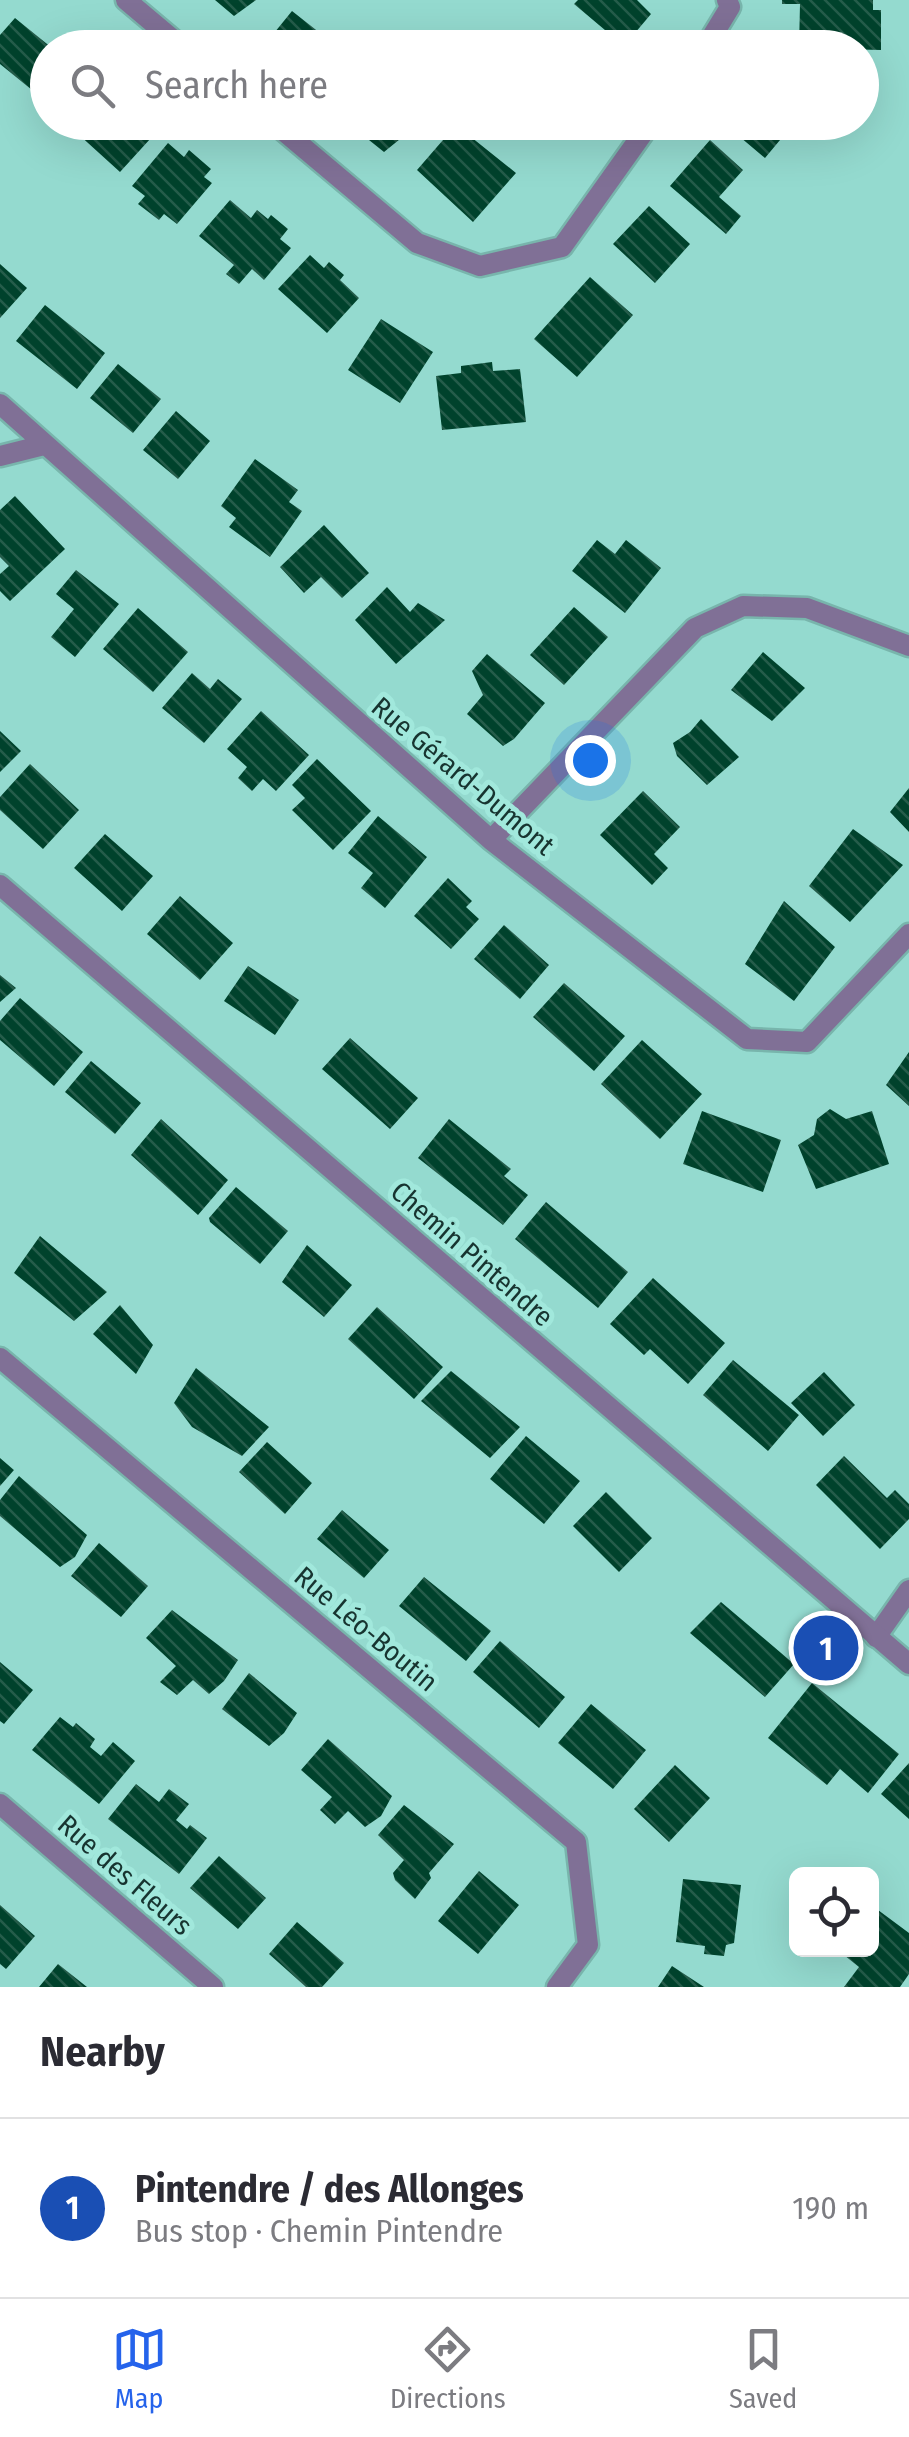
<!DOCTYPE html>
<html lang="en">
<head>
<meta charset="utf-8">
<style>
	body { margin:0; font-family:"Fira Sans Condensed",sans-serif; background:#f2f2f3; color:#2b2b33 }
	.controls { position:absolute; right:30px; bottom:30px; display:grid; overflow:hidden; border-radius:15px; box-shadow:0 10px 40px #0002 }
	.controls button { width:90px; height:90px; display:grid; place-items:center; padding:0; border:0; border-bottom:2px solid #e1e1e2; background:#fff; color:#2b2b33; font:50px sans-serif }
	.you { position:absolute; left:590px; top:760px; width:35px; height:35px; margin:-25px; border:8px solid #fff; border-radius:50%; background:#1a73e8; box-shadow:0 0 0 15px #1a73e833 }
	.badge { display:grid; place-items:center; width:65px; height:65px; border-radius:50%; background:#2563eb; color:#fff; font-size:32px; font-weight:700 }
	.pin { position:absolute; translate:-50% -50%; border:5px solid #fff; box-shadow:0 2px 10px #0006 }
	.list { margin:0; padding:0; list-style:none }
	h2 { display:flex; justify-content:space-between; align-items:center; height:130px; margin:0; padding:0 40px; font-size:42px }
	h2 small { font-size:32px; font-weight:400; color:#7c7c81 }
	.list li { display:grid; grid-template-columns:65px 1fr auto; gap:30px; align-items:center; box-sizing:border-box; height:180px; padding:0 40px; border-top:2px solid #e1e1e2 }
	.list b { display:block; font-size:38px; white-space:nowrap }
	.list p { margin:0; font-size:32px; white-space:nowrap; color:#7c7c81 }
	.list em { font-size:32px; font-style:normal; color:#7c7c81 }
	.icon { flex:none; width:55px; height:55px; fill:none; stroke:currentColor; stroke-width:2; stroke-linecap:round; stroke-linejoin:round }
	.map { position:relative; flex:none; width:909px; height:1987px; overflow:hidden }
	.search { position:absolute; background:#fff; box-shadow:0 10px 40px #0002; left:30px; right:30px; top:30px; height:110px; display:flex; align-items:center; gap:25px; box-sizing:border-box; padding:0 35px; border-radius:55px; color:#7c7c81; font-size:38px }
	.sheet { height:310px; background:#fff }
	nav { display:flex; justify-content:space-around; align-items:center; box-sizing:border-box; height:140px; border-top:2px solid #e1e1e2; background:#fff; font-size:28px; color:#7c7c81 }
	nav a { display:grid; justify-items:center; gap:5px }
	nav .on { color:#2563eb }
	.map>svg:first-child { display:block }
	.building { fill:url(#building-back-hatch) }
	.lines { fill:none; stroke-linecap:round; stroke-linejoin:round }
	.minor-casing { stroke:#78b5ac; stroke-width:25 }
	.tertiary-casing { stroke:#78b5ac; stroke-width:25 }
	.minor { stroke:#807096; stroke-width:20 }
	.tertiary { stroke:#807096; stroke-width:20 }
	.labels { text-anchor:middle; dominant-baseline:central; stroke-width:10; stroke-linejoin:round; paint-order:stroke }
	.street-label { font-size:28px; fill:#173430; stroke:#a1e8dc }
</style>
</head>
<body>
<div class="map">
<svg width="909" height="1987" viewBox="0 0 909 1987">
	<defs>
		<pattern id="building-back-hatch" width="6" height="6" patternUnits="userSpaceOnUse" patternTransform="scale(2.5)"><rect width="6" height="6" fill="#00422c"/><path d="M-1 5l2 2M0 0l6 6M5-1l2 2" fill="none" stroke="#255c4a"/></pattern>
	</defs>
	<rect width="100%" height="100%" fill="#94dacf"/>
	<path class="building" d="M 215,0 L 256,0 L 234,16 Z
		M 578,0 L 637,0 L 651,14 L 624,46 L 574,4 Z
		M 782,0 L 873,0 L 873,10 L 881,10 L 881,50 L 799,48 L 800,4 L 782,4 Z
		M 292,11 L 339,48 L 271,48 L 266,43 Z
		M 15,18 L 52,48 L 48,48 L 48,103 L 0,64 L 0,35 Z
		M 61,38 L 73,48 L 53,48 Z
		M 87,122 L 156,122 L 161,127 L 120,172 L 77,133 Z
		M 357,122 L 412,122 L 405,135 L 384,152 L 354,128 L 359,124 Z
		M 745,122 L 795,122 L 765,158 L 740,137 L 749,126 Z
		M 456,125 L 516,173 L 473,222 L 417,170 Z
		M 710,140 L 743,170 L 719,197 L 741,216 L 726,234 L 670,186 Z
		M 168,143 L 184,157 L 189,150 L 211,169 L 204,177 L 212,183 L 177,224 L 164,214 L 159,220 L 138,204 L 145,196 L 132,186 Z
		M 230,200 L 251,218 L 257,210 L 268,219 L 271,215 L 288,229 L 280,239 L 291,248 L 264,280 L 252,269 L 239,284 L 226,274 L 234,265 L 199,236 Z
		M 649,206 L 690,244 L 655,283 L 613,244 Z
		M 310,255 L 324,268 L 329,262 L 344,275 L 340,280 L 359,298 L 327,333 L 278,289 Z
		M 0,264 L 27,288 L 0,318 Z
		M 590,277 L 633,315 L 577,377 L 534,339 Z
		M 45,305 L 105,353 L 77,389 L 16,341 Z
		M 381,319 L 433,352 L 400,403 L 348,370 Z
		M 492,362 L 493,371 L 520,369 L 526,422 L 442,430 L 436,376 L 461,373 L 461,366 Z
		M 118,364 L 161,399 L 133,433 L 90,398 Z
		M 176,411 L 210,441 L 178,479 L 143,450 Z
		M 255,459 L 298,490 L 289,502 L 302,511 L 270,557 L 229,527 L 236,518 L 221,506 Z
		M 15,496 L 65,549 L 10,601 L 0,591 L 0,574 L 9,566 L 0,557 L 0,510 Z
		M 324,525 L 369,573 L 342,598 L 321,577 L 304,593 L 280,567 Z
		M 597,540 L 615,554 L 626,540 L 661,568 L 625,613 L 572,571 Z
		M 76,570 L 119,604 L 75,657 L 51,637 L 74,609 L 56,594 Z
		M 387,587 L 410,612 L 418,603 L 445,620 L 396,664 L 355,620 Z
		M 574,607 L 608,637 L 564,685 L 530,655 Z
		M 138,608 L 188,652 L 153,692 L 103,649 Z
		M 763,652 L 805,688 L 772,721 L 731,690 Z
		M 487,654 L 545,703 L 514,739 L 503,746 L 467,714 L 483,695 L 472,671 Z
		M 192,673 L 210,689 L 218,679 L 242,699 L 204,743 L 162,708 Z
		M 261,711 L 309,755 L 276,791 L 263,779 L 252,791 L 238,778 L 247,767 L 227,749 Z
		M 701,719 L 739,757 L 707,785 L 677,756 L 673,743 L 690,732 Z
		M 0,731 L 21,751 L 0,772 Z
		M 317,759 L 371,811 L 333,850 L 292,810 L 305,798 L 292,785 Z
		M 30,764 L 79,810 L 43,849 L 0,810 L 0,797 Z
		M 909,788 L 909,832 L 890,812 Z
		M 643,791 L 680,827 L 654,854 L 668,868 L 652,885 L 600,835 Z
		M 378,816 L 427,857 L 385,908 L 361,888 L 373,873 L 348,853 Z
		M 853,829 L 903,865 L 850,922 L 809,886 Z
		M 105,834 L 153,876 L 122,911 L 74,868 Z
		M 448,878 L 472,901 L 466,907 L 479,919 L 451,949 L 414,916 Z
		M 180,896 L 233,943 L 200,980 L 147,934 Z
		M 784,901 L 835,947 L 794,1001 L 745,964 Z
		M 504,925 L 549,965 L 520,999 L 474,959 Z
		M 248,966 L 299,1000 L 275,1035 L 224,1001 Z
		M 0,975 L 16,988 L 0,1002 Z
		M 564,983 L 625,1036 L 594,1071 L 533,1017 Z
		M 20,998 L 83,1052 L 54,1086 L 0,1040 L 0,1021 Z
		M 350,1038 L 418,1098 L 390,1129 L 322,1069 Z
		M 642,1040 L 702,1094 L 660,1139 L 601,1084 Z
		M 909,1052 L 909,1106 L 886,1085 Z
		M 91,1061 L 141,1103 L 115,1134 L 65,1092 Z
		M 830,1109 L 846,1119 L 872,1111 L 889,1164 L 816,1189 L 798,1145 L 814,1135 L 817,1119 Z
		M 702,1111 L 781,1140 L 763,1192 L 683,1164 Z
		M 161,1119 L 228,1180 L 198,1215 L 131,1155 Z
		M 449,1119 L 511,1169 L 504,1176 L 528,1195 L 503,1225 L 418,1158 Z
		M 236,1187 L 288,1231 L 260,1264 L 210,1222 L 209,1218 Z
		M 546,1202 L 628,1272 L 598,1308 L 515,1239 Z
		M 40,1236 L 107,1292 L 74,1321 L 14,1273 Z
		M 307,1245 L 352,1285 L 324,1317 L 282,1282 Z
		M 653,1278 L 725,1343 L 688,1384 L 650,1349 L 644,1355 L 610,1324 Z
		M 120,1305 L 153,1345 L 136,1374 L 93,1334 Z
		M 377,1307 L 443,1367 L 414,1399 L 348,1339 Z
		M 733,1360 L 799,1415 L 768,1451 L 703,1395 Z
		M 196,1368 L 269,1427 L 242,1456 L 192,1427 L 174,1403 Z
		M 451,1371 L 520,1427 L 490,1458 L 421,1401 Z
		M 824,1372 L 855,1405 L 823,1436 L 791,1403 Z
		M 526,1436 L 580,1481 L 544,1524 L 490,1479 Z
		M 267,1442 L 312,1483 L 285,1514 L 239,1472 Z
		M 844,1456 L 887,1498 L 895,1490 L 909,1504 L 909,1519 L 880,1549 L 816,1485 Z
		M 0,1458 L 14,1470 L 0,1486 Z
		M 19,1476 L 87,1535 L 75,1557 L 60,1567 L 0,1516 L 0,1500 Z
		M 606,1492 L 652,1538 L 619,1572 L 573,1526 Z
		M 342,1510 L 389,1550 L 364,1578 L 317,1539 Z
		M 99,1543 L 148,1586 L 121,1617 L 71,1576 Z
		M 424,1577 L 491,1631 L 466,1661 L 399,1606 Z
		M 721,1602 L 794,1664 L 765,1697 L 690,1633 Z
		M 172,1610 L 238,1660 L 224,1681 L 209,1694 L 193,1680 L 177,1695 L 160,1682 L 176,1666 L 146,1638 Z
		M 500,1641 L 565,1697 L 539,1728 L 473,1672 Z
		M 0,1662 L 33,1690 L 4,1724 L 0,1721 Z
		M 249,1673 L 297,1713 L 284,1733 L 269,1746 L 222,1709 Z
		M 812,1683 L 899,1754 L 868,1793 L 840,1769 L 827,1785 L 768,1738 Z
		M 591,1704 L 646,1750 L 613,1789 L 558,1743 Z
		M 60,1717 L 73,1727 L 76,1723 L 95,1739 L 90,1747 L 101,1756 L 113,1742 L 135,1761 L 99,1804 L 32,1750 Z
		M 328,1739 L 392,1796 L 381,1816 L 365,1827 L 348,1811 L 335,1824 L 320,1810 L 332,1797 L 301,1770 Z
		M 909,1763 L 909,1819 L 881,1794 Z
		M 675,1765 L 710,1798 L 669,1842 L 634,1809 Z
		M 136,1784 L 159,1802 L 169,1789 L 189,1804 L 176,1820 L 187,1829 L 190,1825 L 207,1838 L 179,1874 L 108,1819 Z
		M 404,1805 L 454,1844 L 429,1873 L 431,1878 L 415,1899 L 395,1880 L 393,1873 L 404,1860 L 378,1835 Z
		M 219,1856 L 266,1898 L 238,1929 L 190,1888 Z
		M 479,1871 L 519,1905 L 478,1954 L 438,1921 Z
		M 683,1879 L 741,1885 L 734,1943 L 726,1945 L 724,1956 L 704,1954 L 705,1946 L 676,1942 Z
		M 0,1905 L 35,1936 L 6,1969 L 0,1964 Z
		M 878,1910 L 909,1933 L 909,1974 L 900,1987 L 844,1987 L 859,1967 L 844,1955 L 848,1950 L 872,1950 L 872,1918 Z
		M 297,1922 L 344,1963 L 322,1987 L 306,1987 L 269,1954 Z
		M 58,1964 L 87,1987 L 39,1987 Z
		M 672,1966 L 704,1987 L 658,1987 Z"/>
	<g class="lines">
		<defs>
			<path id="minor" d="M 126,0 L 183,48
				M 705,48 L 730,7 L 727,0
				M 273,122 L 417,243 L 480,266 L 562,247 L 651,122
				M 0,404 L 491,840 L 747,1039 L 807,1042 L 909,934
				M 0,456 L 44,445
				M 491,840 L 695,628 L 743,606 L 807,608 L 909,646
				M 0,1358 L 576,1842 L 588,1945 L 557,1987
				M 876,1637 L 909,1590
				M 0,1804 L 213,1987"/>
			<path id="tertiary" d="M 0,885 L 909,1664"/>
		</defs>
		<use href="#minor" class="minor-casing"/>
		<use href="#tertiary" class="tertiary-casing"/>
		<use href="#minor" class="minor"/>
		<use href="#tertiary" class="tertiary"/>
	</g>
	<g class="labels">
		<g class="street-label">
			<text transform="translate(463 776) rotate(40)">Rue Gérard-Dumont</text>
			<text transform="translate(472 1254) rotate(41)">Chemin Pintendre</text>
			<text transform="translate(366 1629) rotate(40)">Rue Léo-Boutin</text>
			<text transform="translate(125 1875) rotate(41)">Rue des Fleurs</text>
		</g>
	</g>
</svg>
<div class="controls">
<button><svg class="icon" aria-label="locate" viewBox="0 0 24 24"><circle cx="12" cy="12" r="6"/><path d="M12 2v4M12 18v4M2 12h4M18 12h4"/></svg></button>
</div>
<div class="you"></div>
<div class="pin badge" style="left:826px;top:1648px;background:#1a4fb4">1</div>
<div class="search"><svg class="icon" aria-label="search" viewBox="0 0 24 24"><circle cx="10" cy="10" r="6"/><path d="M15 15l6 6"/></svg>Search here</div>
</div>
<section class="sheet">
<h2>Nearby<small></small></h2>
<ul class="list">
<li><span class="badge" style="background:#1a4fb4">1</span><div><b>Pintendre / des Allonges</b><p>Bus stop · Chemin Pintendre</p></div><em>190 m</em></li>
</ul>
</section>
<nav>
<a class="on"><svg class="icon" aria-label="map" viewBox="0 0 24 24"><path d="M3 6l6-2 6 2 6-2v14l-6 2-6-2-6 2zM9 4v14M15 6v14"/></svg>Map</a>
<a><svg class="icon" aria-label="directions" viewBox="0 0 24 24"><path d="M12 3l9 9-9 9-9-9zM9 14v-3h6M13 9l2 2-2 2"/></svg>Directions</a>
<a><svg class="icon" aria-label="saved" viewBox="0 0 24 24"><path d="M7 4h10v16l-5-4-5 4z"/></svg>Saved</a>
</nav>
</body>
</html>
